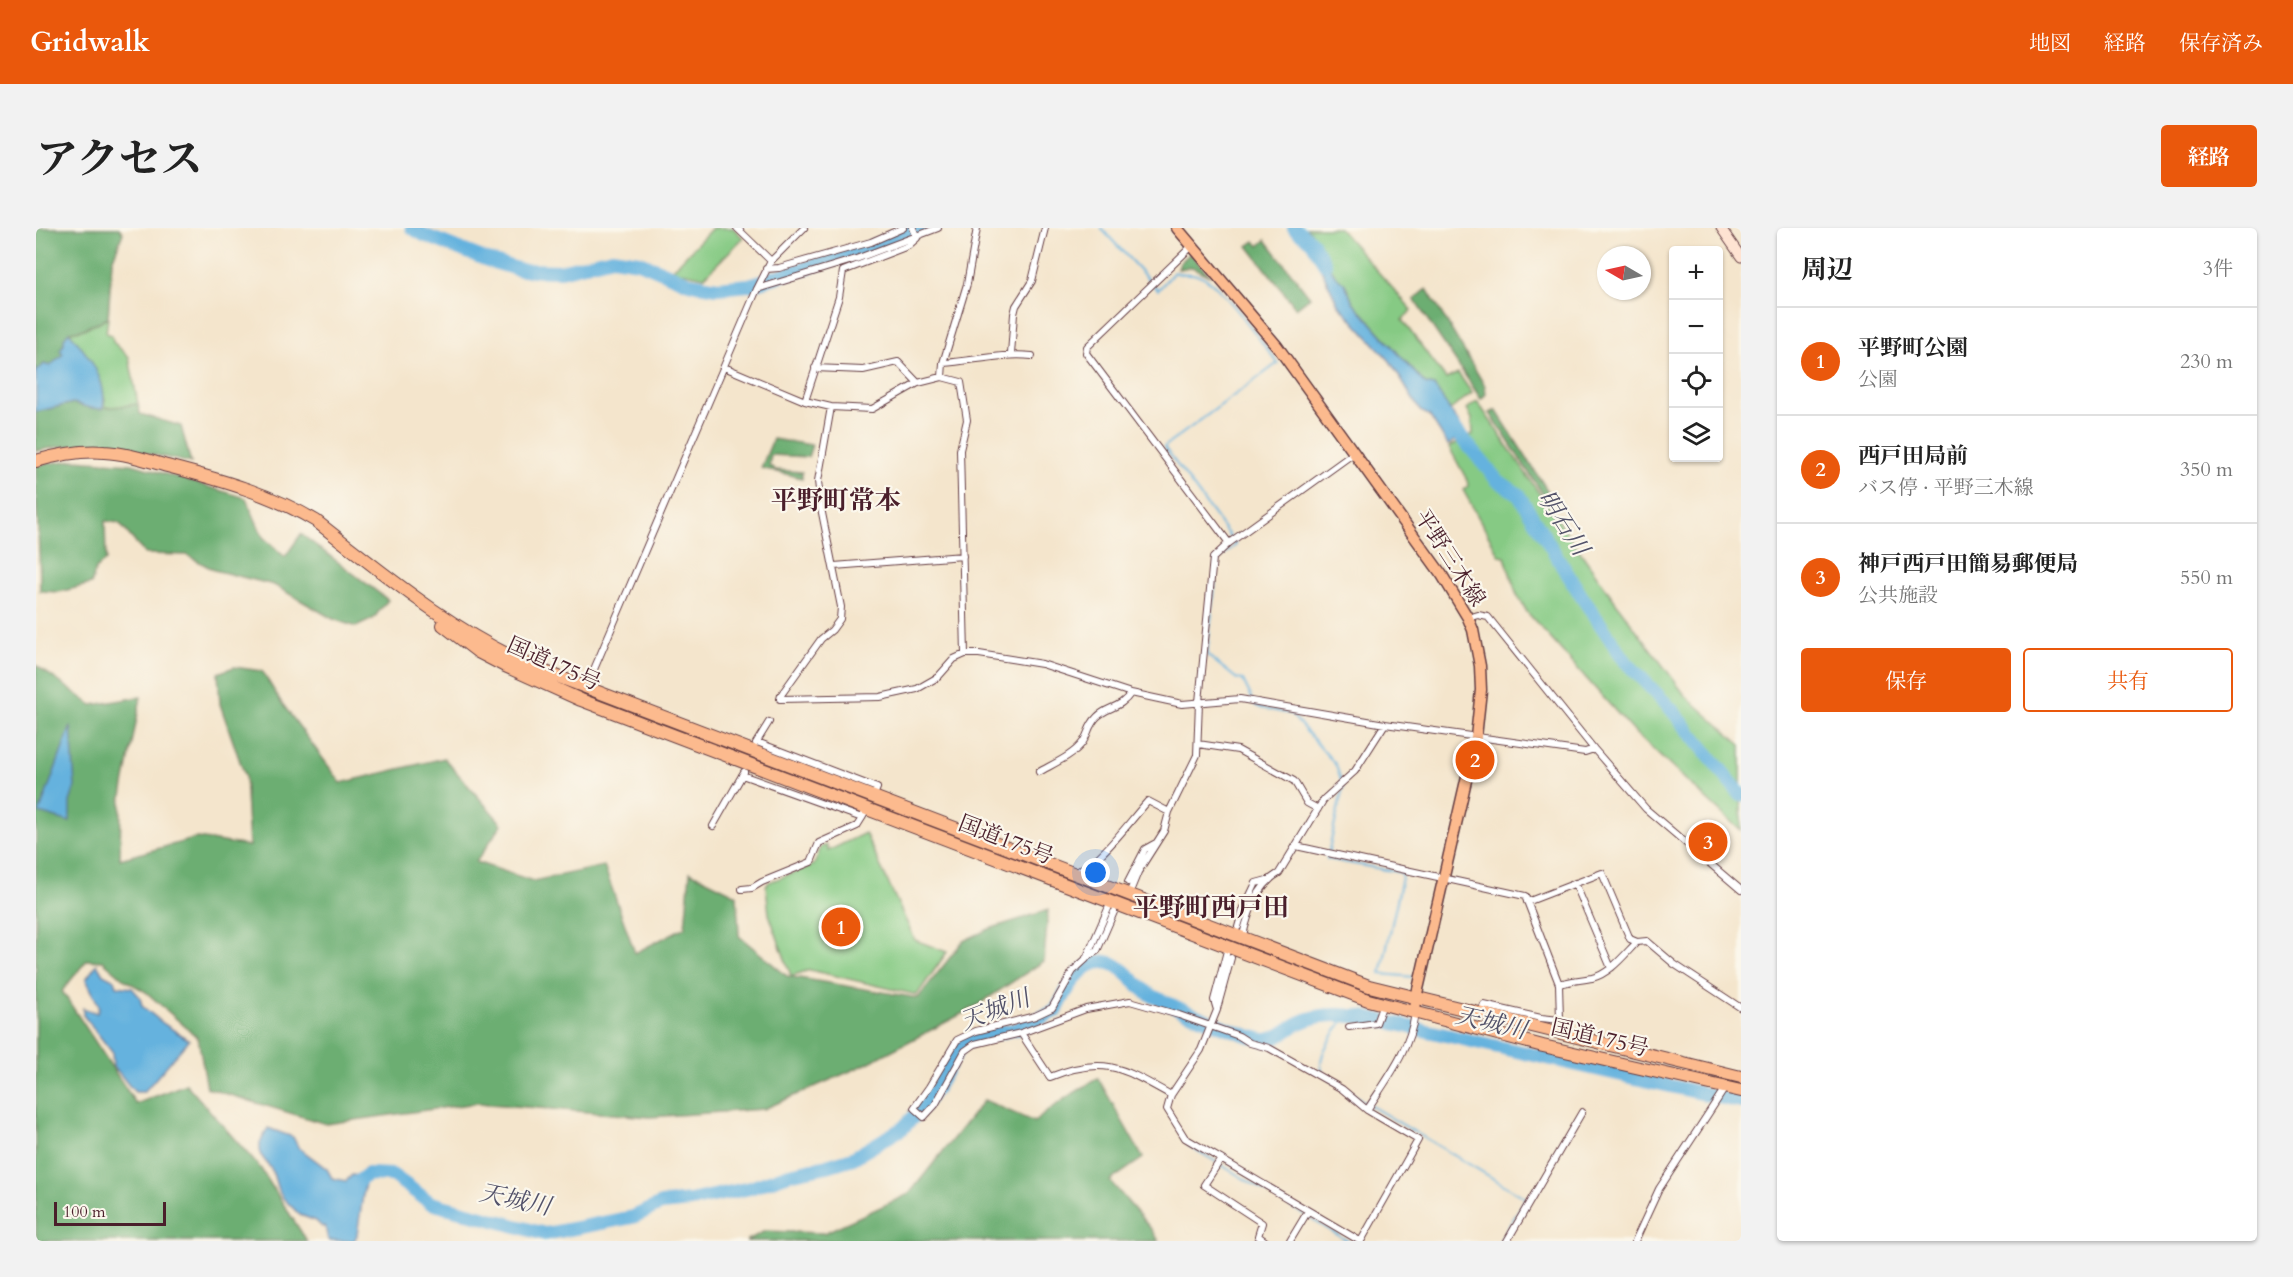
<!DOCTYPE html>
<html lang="ja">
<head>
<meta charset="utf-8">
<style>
	body { margin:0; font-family:Cardo,"Noto Serif JP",serif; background:#f2f2f2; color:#222 }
	.controls { position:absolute; right:18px; top:18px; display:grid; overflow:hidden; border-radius:6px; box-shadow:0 2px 4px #0004 }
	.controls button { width:54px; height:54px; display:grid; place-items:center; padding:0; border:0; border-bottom:2px solid #e0e0e0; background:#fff; color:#222; font:30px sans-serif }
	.compass { position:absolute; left:1561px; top:18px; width:54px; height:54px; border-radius:50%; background:#fff; box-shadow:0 2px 4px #0004; rotate:279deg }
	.scale { position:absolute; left:18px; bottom:15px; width:112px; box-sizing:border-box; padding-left:6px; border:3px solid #4a1f2b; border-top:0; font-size:16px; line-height:21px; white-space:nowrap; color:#4a1f2b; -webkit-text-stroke:4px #fbf7ec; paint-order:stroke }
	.you { position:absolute; left:1060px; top:645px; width:21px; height:21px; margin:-15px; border:4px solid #fff; border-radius:50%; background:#1a73e8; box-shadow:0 0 0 9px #1a73e833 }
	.badge { display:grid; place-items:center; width:39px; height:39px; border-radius:50%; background:#ea580c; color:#fff; font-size:20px; font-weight:700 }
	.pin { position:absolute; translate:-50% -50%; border:3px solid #fff; box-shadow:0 2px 6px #0006 }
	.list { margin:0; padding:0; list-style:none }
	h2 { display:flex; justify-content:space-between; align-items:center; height:78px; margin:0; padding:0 24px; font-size:26px }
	h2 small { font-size:20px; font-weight:400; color:#767676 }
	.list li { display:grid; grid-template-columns:39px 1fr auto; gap:18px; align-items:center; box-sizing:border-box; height:108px; padding:0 24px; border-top:2px solid #e0e0e0 }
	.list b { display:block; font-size:22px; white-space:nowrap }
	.list p { margin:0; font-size:20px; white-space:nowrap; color:#767676 }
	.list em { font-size:20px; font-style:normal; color:#767676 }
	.actions { display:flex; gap:12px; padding:18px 24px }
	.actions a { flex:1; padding:14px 0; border:2px solid #ea580c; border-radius:6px; text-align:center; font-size:21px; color:#ea580c }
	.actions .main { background:#ea580c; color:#fff }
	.icon { flex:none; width:33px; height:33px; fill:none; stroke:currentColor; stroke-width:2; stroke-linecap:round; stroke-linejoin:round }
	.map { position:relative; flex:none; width:1705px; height:1013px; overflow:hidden; border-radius:6px }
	header { display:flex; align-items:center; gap:36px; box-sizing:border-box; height:84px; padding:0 30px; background:#ea580c; color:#fff }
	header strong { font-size:28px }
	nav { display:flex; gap:33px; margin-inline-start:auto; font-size:21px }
	.intro { display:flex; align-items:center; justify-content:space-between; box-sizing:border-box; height:144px; padding:0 36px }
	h1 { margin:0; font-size:42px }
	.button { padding:15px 27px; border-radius:6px; background:#ea580c; color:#fff; font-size:21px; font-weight:700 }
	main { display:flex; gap:36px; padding:0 36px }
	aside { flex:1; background:#fff; border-radius:6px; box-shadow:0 2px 4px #0004 }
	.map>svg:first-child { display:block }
	.green { fill:#86ca84; stroke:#687458; stroke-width:1.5 }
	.forest { fill:#6cae72; stroke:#5b664e; stroke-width:1.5 }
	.water { fill:#65b2de; stroke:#586884; stroke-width:1.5 }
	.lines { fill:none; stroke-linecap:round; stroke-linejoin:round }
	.stream { stroke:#65b2de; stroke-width:2 }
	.river { stroke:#65b2de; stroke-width:14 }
	.street-casing { stroke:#643d43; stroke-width:8 }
	.secondary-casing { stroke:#643d43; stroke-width:11 }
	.primary-casing { stroke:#643d43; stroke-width:13 }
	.highway-casing { stroke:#643d43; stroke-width:14 }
	.street { stroke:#fff; stroke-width:6 }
	.secondary { stroke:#fee3d2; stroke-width:9 }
	.primary { stroke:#fcba8e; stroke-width:10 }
	.highway { stroke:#fcba8e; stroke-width:12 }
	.labels { text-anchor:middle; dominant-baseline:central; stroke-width:4.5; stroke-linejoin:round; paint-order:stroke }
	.street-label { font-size:22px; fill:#4a1f2b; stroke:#fbf7ec }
	.water-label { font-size:24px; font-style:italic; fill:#53526a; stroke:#fbf7ec }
	.quarter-label { font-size:26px; font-weight:bold; fill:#4a1f2b; stroke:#fbf7ec }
</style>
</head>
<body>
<header>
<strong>Gridwalk</strong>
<nav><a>地図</a><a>経路</a><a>保存済み</a></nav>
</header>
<div class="intro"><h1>アクセス</h1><a class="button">経路</a></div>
<main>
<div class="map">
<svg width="1705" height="1013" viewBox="0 0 1705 1013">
	<rect width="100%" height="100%" fill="#fbf7ec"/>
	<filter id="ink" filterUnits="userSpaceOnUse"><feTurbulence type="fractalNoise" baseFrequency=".0167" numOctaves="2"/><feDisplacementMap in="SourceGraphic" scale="12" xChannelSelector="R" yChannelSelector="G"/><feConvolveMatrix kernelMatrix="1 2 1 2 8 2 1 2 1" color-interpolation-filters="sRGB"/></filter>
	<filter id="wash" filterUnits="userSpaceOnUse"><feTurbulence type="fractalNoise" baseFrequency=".008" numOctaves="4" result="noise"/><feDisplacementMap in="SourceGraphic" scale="24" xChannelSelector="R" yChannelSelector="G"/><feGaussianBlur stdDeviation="1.35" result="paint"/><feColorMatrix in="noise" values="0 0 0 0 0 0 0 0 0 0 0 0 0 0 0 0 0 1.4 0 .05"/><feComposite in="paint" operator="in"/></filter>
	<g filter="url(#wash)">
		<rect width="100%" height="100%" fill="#f4e5cc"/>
		<path class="green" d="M 676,0 L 697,0 L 707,10 L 668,49 L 636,42 Z
			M 1269,0 L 1303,0 L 1376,82 L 1366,92 L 1410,151 L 1422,145 L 1436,165 L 1414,182 L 1398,158 L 1389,156 L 1317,74 L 1309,56 L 1299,47 L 1282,20 L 1275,4 Z
			M 72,90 L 70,105 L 76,107 L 77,114 L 93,129 L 102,176 L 67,181 L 69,171 L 33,104 L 45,102 Z
			M 1441,173 L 1505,268 L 1581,376 L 1649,467 L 1705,517 L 1705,603 L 1600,506 L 1491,384 L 1480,365 L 1469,329 L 1464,328 L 1427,262 L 1432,258 L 1431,252 L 1413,219 L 1437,206 L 1436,191 L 1431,181 Z
			M 829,605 L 879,712 L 911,724 L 881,767 L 774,742 L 755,748 L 733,686 L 730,658 L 733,654 L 778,637 L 785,619 L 791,617 L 792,623 Z"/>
		<path class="forest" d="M 0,0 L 83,0 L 87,5 L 76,33 L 72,90 L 45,102 L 33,104 L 25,122 L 28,126 L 14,138 L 8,136 L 0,144 Z
			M 1230,12 L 1274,69 L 1260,80 L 1212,18 L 1219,13 L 1223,18 Z
			M 1154,25 L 1174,48 L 1156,39 L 1142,41 L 1144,35 Z
			M 1391,61 L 1449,158 L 1450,166 L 1445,171 L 1379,73 L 1379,71 Z
			M 37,175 C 60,182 79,179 102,176 L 104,186 L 145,198 L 155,235 C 103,223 53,210 0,223 L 0,184 Z
			M 1460,182 L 1513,265 L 1508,268 L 1454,185 Z
			M 737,211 L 776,217 L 772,229 L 735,227 L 733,238 L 738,240 L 739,242 L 766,244 L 766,250 L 725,240 Z
			M 39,232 L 96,236 L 210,270 L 227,309 L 249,329 L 265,306 L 352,372 L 337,391 L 320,399 L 297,391 L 238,357 L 178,342 L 151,327 L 109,326 L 83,295 L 69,293 L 70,332 L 60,341 L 55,356 L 23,364 L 4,363 C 4,321 0,280 0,237 Z
			M 0,437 L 56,477 L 105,469 L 85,573 L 84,631 L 161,610 L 213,618 L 209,548 L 184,476 L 182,445 L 198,439 L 226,443 L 245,474 L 305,555 L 408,530 L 466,596 L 440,634 L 497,653 L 568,638 L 599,725 L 649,699 L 654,644 L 701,667 L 703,708 L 751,748 L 882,770 L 927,713 L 953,701 L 1012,682 L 1008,733 L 937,780 L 826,838 L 728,881 L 614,889 L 441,875 L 290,896 L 171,860 L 162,810 L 110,764 L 89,752 L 67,733 L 51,732 L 26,763 L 100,876 L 150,856 L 225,941 L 271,1013 L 0,1013 Z
			M 1062,850 L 1107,930 L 1074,953 L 1116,1002 L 1123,1013 L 710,1013 L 729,1003 L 788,1005 L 873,966 L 948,872 L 998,894 L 1028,871 Z"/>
		<path class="water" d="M 1282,20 L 1299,47 L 1309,56 L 1317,74 L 1389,156 L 1398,158 L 1430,206 L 1412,217 L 1393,187 L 1384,183 L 1354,133 L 1302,76 L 1277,24 Z
			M 33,104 C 50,124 73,152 67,181 L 54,180 L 37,175 L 0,184 L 0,144 L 8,136 L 14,138 L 27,126 L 24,122 L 28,116 L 28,110 Z
			M 35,498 L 39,559 L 34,574 L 34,594 L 3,585 Z
			M 61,736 L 67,746 L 79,752 L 81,758 L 96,760 L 104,769 L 106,778 L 128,796 L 153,812 L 108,864 L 99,864 C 90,855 85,846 77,838 L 76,824 L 47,787 L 47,780 L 61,785 L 63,778 L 50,751 Z
			M 232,900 L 257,909 L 262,919 L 291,941 L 296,950 L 310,953 L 316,947 L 324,948 L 329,940 L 331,941 L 321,1007 L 318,1013 L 292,1012 L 289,998 L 286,999 L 280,993 L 264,987 L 247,970 L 242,962 L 236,942 L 224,926 L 224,915 Z"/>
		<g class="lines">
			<path class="stream" d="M 1065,0 L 1122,62 L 1138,44 C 1147,48 1158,43 1169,50 C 1192,65 1224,113 1242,135 L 1128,219 L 1200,317 L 1182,331 L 1171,427 L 1201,451 L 1207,452 L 1219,477 L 1225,480 L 1255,486 L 1300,537 L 1307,559 L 1291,631 L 1367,645 L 1345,746 L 1378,749
				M 1311,787 C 1302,802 1278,827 1287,845 L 1330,875 L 1490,970 L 1464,1013
				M 1152,917 L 1312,1013"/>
			<path class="river" d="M 376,0 L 388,7 L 454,33 L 485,42 L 525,43 L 576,30 L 603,34 L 653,55 L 681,60 L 713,57 L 819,25 L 884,0
				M 1258,0 L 1276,14 L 1289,36
				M 1414,195 L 1461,252 L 1482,266 L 1546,369 L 1590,434 L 1636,482 L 1705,567
				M 316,958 L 332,946 L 356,947 L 395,975 L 509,1006 L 597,989 L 625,976 L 654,973 L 714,960 L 753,946 L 791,938 L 817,930 L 867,900 L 885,881 L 901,859 L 925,817 L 936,811 L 980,801 L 1020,783 C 1031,761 1050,721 1081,738 C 1093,745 1101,758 1112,765 C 1125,774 1218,813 1231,812 C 1242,811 1253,800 1263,795 C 1287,783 1313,787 1339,791 L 1705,874"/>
		</g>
	</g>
	<g filter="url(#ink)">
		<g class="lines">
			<defs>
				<path id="street" d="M 701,0 L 735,33
					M 1157,17 L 1051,119 L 1050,125 L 1193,315
					M 730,41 L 743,40 L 835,14 L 867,0
					M 721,61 L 820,31 L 902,0
					M 975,126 L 978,86 L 980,78 L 996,53 L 1009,0
					M 907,135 C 937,133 966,125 996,128
					M 688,139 L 769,173 L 795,179 L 836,181 L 882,155 L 906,149 L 925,154 L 931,192 L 924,222 L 929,426
					M 779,140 L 827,142 L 862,134 L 882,155
					M 906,149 L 907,135 L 931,56 L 941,0
					M 769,173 L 803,69 L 807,43 L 872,18 L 881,10 L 877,0
					M 795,179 L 782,253 L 785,280 L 805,379 L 804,391 L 796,402 L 785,411 L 745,467 L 744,471 L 844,469 L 881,461 L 902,449 L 918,431 L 929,426 L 943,426 L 1006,436 L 1095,465 L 1146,476 L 1204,471 L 1349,496 L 1549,524 L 1558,521
					M 798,338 L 927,328
					M 1432,390 L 1442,387 L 1452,389 L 1558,521 L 1610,581 L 1705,662
					M 550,460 L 721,61 L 735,33 L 768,0
					M 721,514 L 841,560 L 837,570
					M 720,515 L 733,494
					M 1162,516 L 1202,522 L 1258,553 L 1271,575 L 1282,581
					M 1003,544 C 1017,536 1038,527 1047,514 C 1053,505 1052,498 1061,489 C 1072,478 1084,481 1095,465
					M 706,547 L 826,590 L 831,581
					M 677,598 L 708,544
					M 1260,618 L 1489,668 L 1523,756 L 1524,792 L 1505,790 L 1448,777 L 1445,784
					M 1040,647 C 1045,638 1051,639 1058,633 C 1079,615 1094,593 1112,573 L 1133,584
					M 1092,654 L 1109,621 L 1118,616
					M 1539,655 L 1575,740
					M 706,661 L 716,660 L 726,654 L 775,634 L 783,615 L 821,598 L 826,590
					M 1093,666 L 1102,644 L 1128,603 L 1133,584 L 1161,527 L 1163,474 L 1177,330 L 1193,315 L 1318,225
					M 1075,674 L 1050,731 L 1037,743 L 1016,780 L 999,788 L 940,803 L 921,812 L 893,859 L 878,880 L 888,889 L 899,877 L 929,823 L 939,816 L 985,805 L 1050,781 L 1094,773 L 1143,787 L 1203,808 L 1214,815 L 1233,820 L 1306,861 L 1331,882
					M 1491,674 L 1566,645 L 1594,711 L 1601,714 L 1611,713 L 1638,736 L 1705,780
					M 1202,699 L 1207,682 L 1220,655 L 1231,652
					M 1206,711 C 1212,686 1220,658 1243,645 L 1288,571 L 1319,543 L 1349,496
					M 1192,719 L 1178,772 L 1181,782 L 1165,822 L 1135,867 L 1131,881 L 1149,910 L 1324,1013
					M 1050,730 L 1061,723 L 1078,684
					M 1523,756 C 1534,753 1545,752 1556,750 C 1574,746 1589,726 1601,714
					M 1181,781 L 1195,730
					M 1313,799 L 1340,795 L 1347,776
					M 985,805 L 1014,849 C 1068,827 1087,840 1135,867
					M 1185,931 L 1168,957 L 1226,995 L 1222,1008 L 1229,1013
					M 1254,1013 L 1272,983
					M 1325,1013 L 1382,912 L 1331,882 C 1351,851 1374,822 1379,785
					M 1471,1013 L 1546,884
					M 1599,1013 L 1623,961 L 1689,860"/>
				<path id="secondary" d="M 1685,0 L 1705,29"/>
				<path id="primary" d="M 1141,0 L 1241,118 L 1406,347 L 1432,390 L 1437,402 L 1444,438 L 1445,462 L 1440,509 L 1380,770 L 1379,785"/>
				<path id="highway" d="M 0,233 C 21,227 46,222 68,224 C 91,225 113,233 135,239 C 185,252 235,266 280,293 C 350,348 420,406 502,441 L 1333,758 L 1705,849
					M 407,397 L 442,424 L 467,437 L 545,472 L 1332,772 L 1507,818 L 1705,863"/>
			</defs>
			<use href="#street" class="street-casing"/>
			<use href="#secondary" class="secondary-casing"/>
			<use href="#primary" class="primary-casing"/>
			<use href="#highway" class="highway-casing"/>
			<use href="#street" class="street"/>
			<use href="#secondary" class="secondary"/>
			<use href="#primary" class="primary"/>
			<use href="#highway" class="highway"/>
		</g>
	</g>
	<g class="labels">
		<g class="street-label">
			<text transform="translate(1414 330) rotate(57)">平野三木線</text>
			<text transform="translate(518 436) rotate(24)">国道175号</text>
			<text transform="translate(970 612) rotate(21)">国道175号</text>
			<text transform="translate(1564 810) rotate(13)">国道175号</text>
		</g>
		<g class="water-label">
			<text transform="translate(1527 295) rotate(57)">明石川</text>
			<text transform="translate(959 782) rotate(-21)">天城川</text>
			<text transform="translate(1455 795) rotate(13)">天城川</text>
			<text transform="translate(479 972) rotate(12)">天城川</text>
		</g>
		<g class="quarter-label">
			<text x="800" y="272">平野町常本</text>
			<text x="1175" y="679">平野町西戸田</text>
		</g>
	</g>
</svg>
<div class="controls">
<button>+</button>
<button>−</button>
<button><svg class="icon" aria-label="locate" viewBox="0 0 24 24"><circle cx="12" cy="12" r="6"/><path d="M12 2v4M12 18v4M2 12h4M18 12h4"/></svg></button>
<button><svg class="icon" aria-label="layers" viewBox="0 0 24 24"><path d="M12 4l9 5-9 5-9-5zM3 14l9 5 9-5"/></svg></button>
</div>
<svg class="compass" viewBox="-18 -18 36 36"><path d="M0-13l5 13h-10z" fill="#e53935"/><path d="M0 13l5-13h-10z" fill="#767676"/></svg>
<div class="scale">100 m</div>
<div class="you"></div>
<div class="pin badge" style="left:805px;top:699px">1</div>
<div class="pin badge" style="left:1439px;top:532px">2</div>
<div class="pin badge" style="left:1672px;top:614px">3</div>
</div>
<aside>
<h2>周辺<small>3件</small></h2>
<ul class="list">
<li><span class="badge">1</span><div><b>平野町公園</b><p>公園</p></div><em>230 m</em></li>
<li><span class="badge">2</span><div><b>西戸田局前</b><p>バス停 · 平野三木線</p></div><em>350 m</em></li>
<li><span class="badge">3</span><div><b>神戸西戸田簡易郵便局</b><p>公共施設</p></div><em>550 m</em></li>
</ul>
<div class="actions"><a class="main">保存</a><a>共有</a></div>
</aside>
</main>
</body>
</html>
